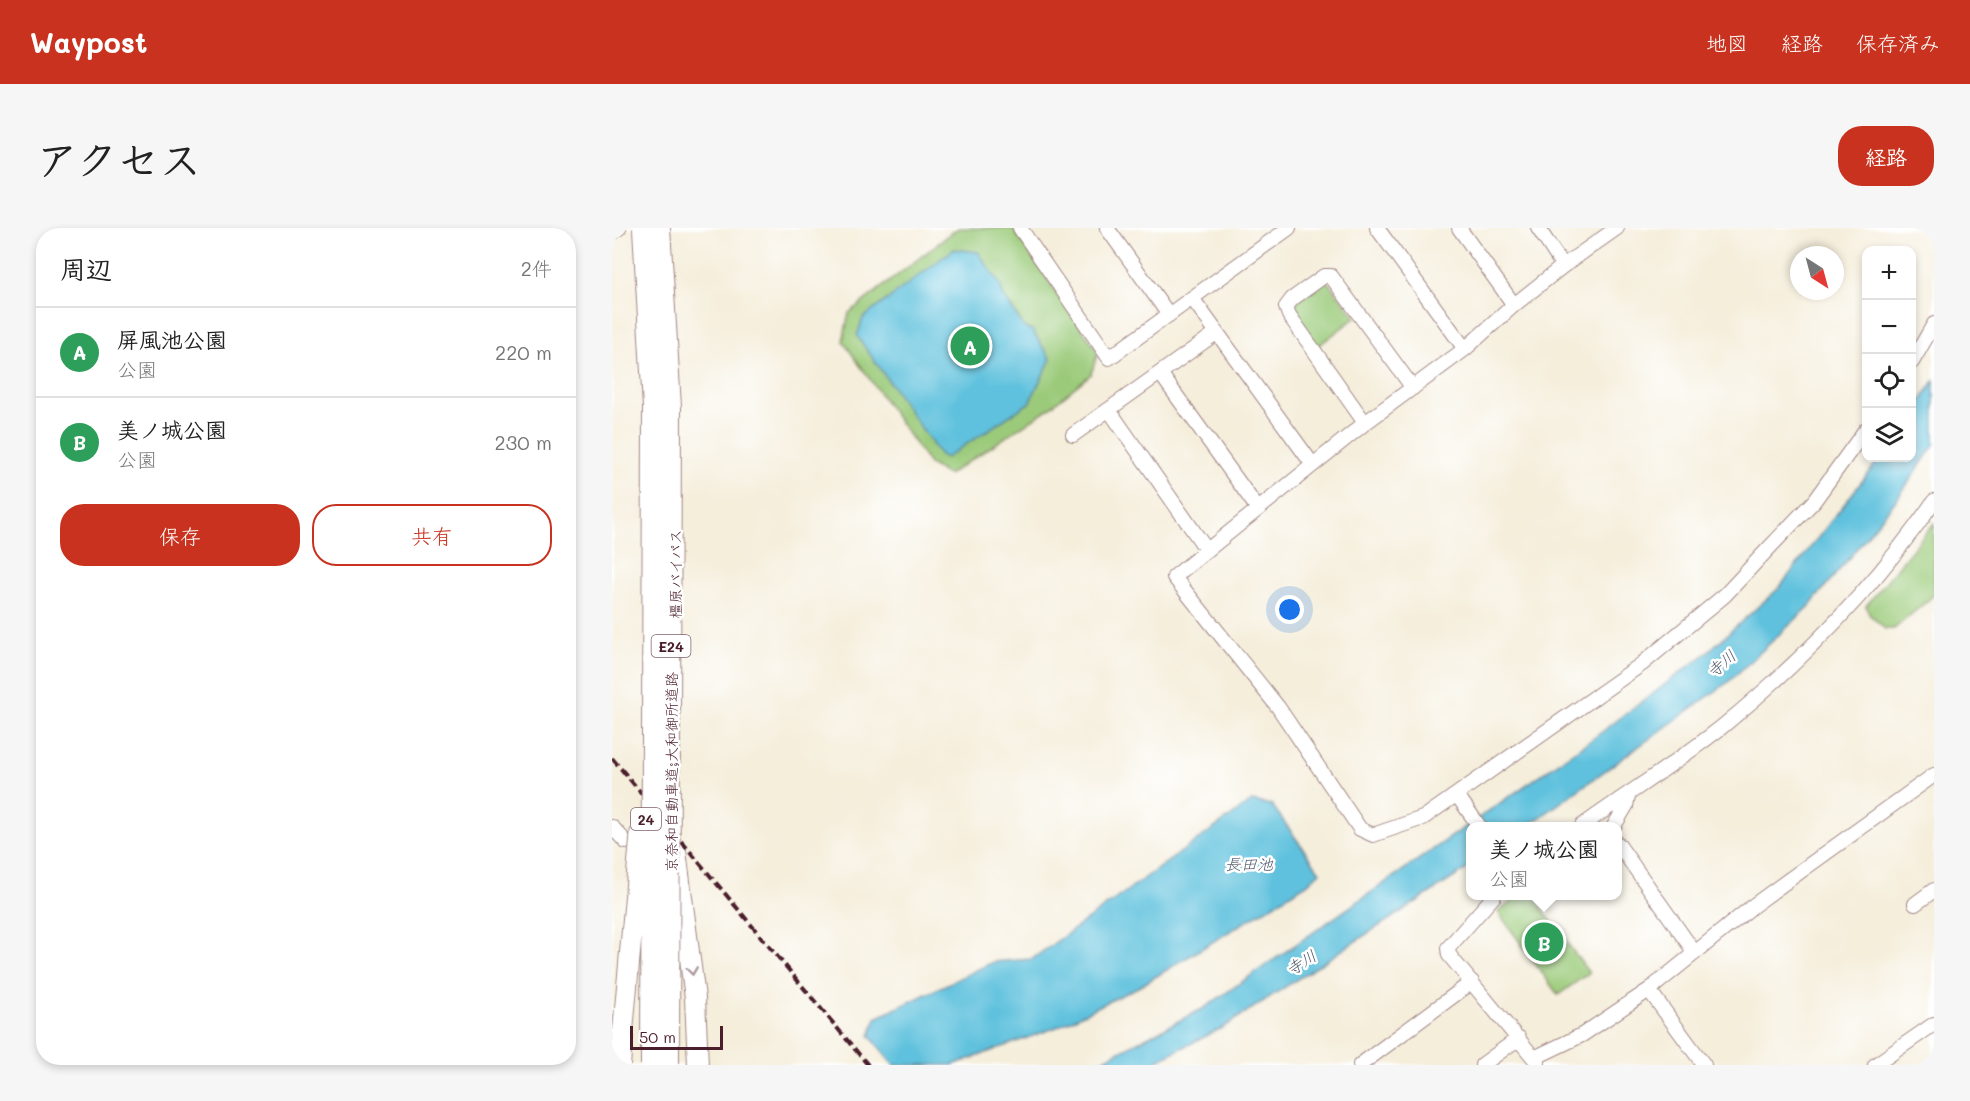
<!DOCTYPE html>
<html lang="ja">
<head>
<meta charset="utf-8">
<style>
	body { margin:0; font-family:Mali,"Klee One",sans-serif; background:#f6f6f6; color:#222 }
	.controls { position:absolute; right:18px; top:18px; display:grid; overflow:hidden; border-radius:12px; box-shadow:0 3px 9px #0003 }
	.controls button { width:54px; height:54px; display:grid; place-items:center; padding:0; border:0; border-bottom:2px solid #e0e0e0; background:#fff; color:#222; font:30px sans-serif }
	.compass { position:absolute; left:1178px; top:18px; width:54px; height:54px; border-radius:50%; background:#fff; box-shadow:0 3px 9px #0003; rotate:144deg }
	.scale { position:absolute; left:18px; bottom:15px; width:93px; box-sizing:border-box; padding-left:6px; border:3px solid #4a1f2b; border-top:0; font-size:16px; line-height:21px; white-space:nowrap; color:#4a1f2b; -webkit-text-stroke:4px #fff; paint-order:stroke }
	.you { position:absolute; left:678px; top:382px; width:21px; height:21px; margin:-15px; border:4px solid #fff; border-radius:50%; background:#1a73e8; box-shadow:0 0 0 9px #1a73e833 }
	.badge { display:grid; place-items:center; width:39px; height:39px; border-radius:50%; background:#c8321e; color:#fff; font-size:20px; font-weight:700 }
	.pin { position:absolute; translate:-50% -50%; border:3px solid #fff; box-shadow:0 2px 6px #0006 }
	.popup { position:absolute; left:854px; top:594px; width:156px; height:78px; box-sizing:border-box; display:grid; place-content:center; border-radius:12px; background:#fff; filter:drop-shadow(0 2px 4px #0005); font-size:20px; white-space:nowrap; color:#767676 }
	.popup b { font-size:22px; color:#222 }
	.popup::after { content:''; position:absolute; left:50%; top:100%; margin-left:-12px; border:12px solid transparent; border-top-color:#fff }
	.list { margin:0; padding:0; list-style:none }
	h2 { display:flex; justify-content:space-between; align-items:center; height:78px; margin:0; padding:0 24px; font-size:26px }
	h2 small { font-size:20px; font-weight:400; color:#767676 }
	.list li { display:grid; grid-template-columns:39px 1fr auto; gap:18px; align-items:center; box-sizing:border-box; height:90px; padding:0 24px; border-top:2px solid #e0e0e0 }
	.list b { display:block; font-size:22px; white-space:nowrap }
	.list p { margin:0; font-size:20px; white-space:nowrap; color:#767676 }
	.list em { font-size:20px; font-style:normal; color:#767676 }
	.actions { display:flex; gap:12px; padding:18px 24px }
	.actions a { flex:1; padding:14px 0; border:2px solid #c8321e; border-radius:24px; text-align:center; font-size:21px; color:#c8321e }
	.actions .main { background:#c8321e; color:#fff }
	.icon { flex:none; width:33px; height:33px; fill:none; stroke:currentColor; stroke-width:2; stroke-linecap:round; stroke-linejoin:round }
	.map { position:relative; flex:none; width:1322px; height:837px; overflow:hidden; border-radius:24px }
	header { display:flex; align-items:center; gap:36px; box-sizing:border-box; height:84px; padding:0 30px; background:#c8321e; color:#fff }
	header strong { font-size:28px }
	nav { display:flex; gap:33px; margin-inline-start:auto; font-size:21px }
	.intro { display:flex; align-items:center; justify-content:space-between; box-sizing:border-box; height:144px; padding:0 36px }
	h1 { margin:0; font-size:42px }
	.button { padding:15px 27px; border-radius:24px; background:#c8321e; color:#fff; font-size:21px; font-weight:700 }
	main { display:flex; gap:36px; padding:0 36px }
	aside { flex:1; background:#fff; border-radius:24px; box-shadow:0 3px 9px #0003 }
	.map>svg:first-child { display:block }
	.green { fill:#9bcb7a; stroke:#727552; stroke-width:1.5 }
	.water { fill:#5fc1dd; stroke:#547084; stroke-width:1.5 }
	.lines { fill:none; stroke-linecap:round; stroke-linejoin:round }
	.minor-casing { stroke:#a08683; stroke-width:16 }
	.highway-casing { stroke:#a08683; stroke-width:22 }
	.minor { stroke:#fff; stroke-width:14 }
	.highway { stroke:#fff; stroke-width:20 }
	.rail { stroke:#4a1f2b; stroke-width:4; stroke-dasharray:9 4.5; stroke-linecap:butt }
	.highway-bridge-casing { stroke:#a08683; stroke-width:22; stroke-linecap:butt }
	.highway-bridge { stroke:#fff; stroke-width:20 }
	.oneway { stroke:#ae9aa0 }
	.labels { text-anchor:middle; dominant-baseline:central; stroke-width:5; stroke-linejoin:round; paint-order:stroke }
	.shield { fill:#fff; stroke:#80626b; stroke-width:1.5 }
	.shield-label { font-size:14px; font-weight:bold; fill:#4a1f2b }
	.street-label { font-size:15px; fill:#4a1f2b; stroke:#fff }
	.water-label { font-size:16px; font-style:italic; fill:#515869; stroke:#fff }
</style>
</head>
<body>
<header>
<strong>Waypost</strong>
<nav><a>地図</a><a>経路</a><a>保存済み</a></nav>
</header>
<div class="intro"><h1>アクセス</h1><a class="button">経路</a></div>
<main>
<aside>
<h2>周辺<small>2件</small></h2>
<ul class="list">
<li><span class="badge" style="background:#2e9e5b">A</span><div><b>屏風池公園</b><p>公園</p></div><em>220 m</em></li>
<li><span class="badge" style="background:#2e9e5b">B</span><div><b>美ノ城公園</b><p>公園</p></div><em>230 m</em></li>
</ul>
<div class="actions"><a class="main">保存</a><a>共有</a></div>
</aside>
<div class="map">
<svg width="1322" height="837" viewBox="0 0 1322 837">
	<rect width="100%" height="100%" fill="#fff"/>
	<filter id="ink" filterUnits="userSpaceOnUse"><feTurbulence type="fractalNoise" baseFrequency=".0167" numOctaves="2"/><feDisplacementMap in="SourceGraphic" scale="12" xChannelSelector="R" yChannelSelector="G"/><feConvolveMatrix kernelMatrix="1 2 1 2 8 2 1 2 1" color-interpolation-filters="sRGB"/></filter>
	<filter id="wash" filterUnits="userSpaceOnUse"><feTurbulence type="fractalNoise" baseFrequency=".008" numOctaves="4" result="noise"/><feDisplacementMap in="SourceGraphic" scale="24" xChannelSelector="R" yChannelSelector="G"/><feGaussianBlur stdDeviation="1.35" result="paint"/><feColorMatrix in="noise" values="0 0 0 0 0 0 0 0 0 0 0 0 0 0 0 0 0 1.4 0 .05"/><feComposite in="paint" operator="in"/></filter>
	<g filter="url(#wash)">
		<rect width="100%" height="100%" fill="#f5eedb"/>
		<path class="green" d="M 346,0 L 400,0 L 486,124 L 479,146 L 436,181 L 336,247 L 317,236 L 231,113 L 237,85 Z
			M 714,52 L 744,89 L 706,118 L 682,84 L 683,75 Z
			M 1322,295 L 1322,367 L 1282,401 L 1273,401 L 1257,386 L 1254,378 Z
			M 908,668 L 921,668 L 977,745 L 946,767 L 886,684 Z"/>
		<path class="water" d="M 342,21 L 366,24 L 388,56 L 391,67 L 413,100 L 420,102 L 439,131 L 417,175 L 334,230 L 328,227 L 245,108 L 251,90 Z
			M 1322,153 L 1322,217 L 1285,271 L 1197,379 L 1115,455 L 916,598 L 858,598 L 858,639 L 610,800 L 536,837 L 481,837 L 592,780 L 979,512 L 1092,427 L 1167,360 L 1268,230 L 1300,230 L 1300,186 Z
			M 640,573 L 660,577 L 708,644 L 695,656 L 530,757 L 445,799 L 341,837 L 282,837 L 258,808 L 264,790 L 381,734 L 420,731 Z"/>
	</g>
	<g filter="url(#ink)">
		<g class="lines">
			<defs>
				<path id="minor" d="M 408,0 L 497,130 L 677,0
					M 495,0 L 557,87
					M 765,0 L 853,121
					M 847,0 L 902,77
					M 926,0 L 951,38
					M 1005,0 L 951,38 L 902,77 L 853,121 L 753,195 L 562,349 L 666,479 L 748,601 L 761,607 L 811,590 L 1030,436 L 1113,367 L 1157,320 L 1202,273 L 1254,201
					M 0,5 L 7,0
					M 580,70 L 701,237
					M 1300,134 L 1322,96
					M 548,145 L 646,281
					M 497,182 L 594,321
					M 753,195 L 677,87 L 674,79 L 680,71 L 712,48 L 719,48 L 801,160
					M 461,207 L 604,105
					M 845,567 L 867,598
					M 970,598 C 1017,564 1066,534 1111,498 C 1189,434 1264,357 1322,273
					M 1002,598 L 1014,578 L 1016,567
					M 0,599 L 14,614
					M 1006,616 L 1083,725
					M 882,668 L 836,720 L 837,727 L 926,835
					M 1303,676 L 1322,662
					M 1037,762 L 1092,837
					M 922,830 L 970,807 L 1037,762 L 1142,677 L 1322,547
					M 748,837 L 860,754
					M 870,837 L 907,810
					M 1263,837 L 1322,796"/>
				<path id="highway" d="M 64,623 L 83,770 L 86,837"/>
			</defs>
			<use href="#minor" class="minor-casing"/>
			<use href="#highway" class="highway-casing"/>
			<use href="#minor" class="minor"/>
			<use href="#highway" class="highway"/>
			<path class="rail" d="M 0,530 L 256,837"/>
			<defs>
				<path id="highway-bridge" d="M 31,0 L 41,180 L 39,837
					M 48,0 L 59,179 L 57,837
					M 8,837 L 29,601"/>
			</defs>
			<use href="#highway-bridge" class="highway-bridge-casing"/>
			<use href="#highway-bridge" class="highway-bridge"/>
		</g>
		<defs><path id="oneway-chevron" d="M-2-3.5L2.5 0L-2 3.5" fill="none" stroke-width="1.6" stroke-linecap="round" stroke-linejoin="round" transform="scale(1.5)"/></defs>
		<use class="oneway" href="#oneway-chevron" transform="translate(80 743) rotate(82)"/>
	</g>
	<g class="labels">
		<g class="shield">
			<rect x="39.5" y="407" width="39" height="22" rx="4.5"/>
			<rect x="19" y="580" width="30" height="22" rx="4.5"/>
		</g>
		<g class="shield-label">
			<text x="59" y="418">E24</text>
			<text x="34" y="591">24</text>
		</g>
		<g class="street-label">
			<text transform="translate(63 346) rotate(-90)">橿原バイパス</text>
			<text transform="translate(59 544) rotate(-90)">京奈和自動車道;大和御所道路</text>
		</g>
		<g class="water-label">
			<text transform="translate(1109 435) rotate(-41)">寺川</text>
			<text x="637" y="635">長田池</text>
			<text transform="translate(689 734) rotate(-33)">寺川</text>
		</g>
	</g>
</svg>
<div class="controls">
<button>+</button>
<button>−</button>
<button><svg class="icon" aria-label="locate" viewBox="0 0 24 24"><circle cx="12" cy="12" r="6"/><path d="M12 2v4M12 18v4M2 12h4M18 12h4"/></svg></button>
<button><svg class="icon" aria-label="layers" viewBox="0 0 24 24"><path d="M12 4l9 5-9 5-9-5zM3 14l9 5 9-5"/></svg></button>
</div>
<svg class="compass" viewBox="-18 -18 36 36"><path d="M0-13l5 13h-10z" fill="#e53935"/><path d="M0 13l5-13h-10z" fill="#767676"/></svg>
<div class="scale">50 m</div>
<div class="you"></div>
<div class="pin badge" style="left:358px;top:118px;background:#2e9e5b">A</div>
<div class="pin badge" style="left:932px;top:714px;background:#2e9e5b">B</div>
<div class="popup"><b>美ノ城公園</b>公園</div>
</div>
</main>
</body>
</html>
